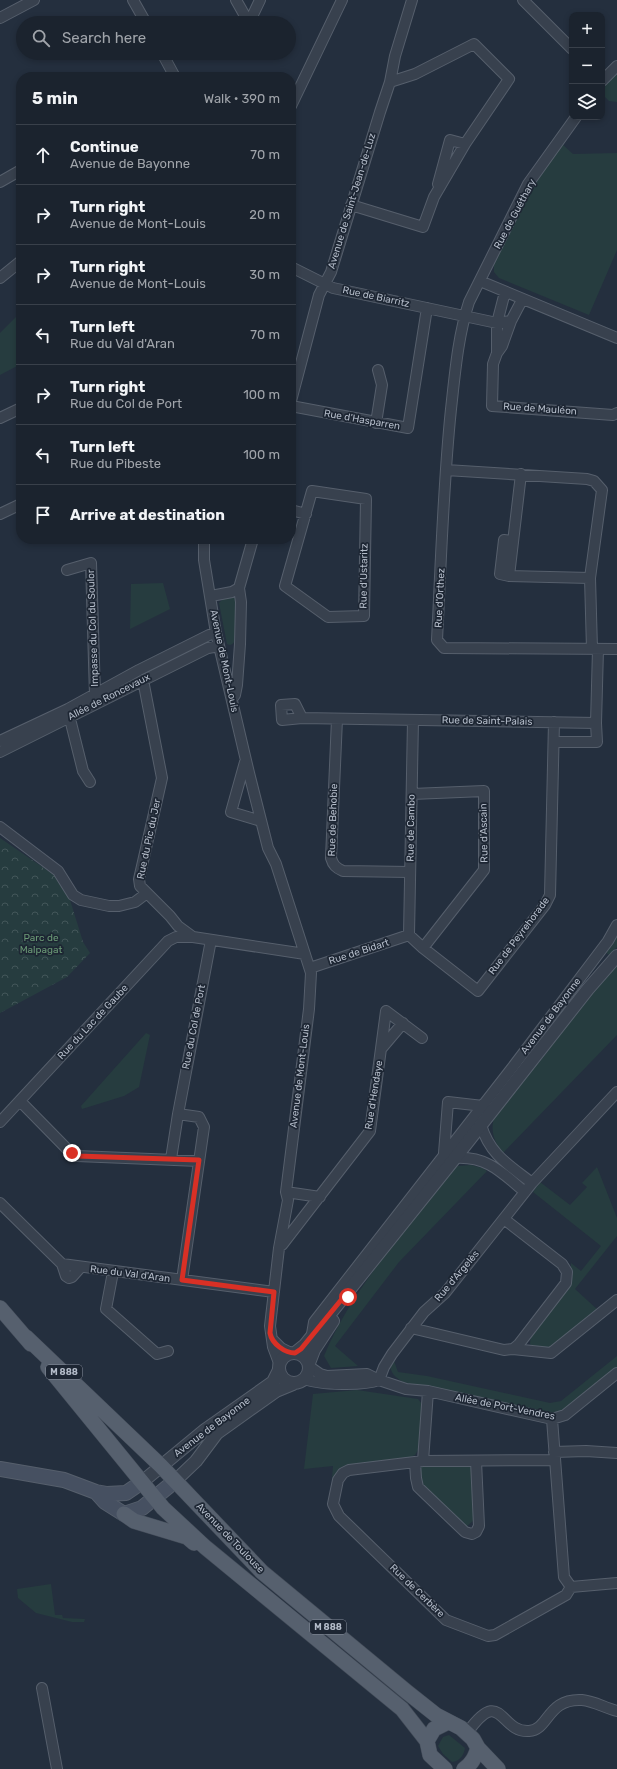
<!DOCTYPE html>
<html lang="en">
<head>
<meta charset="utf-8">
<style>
	body { margin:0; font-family:Rubik,sans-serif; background:#282f3a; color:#f1f3f6 }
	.controls { position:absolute; right:12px; top:12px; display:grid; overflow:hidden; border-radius:8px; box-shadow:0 2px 6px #0003 }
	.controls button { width:36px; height:36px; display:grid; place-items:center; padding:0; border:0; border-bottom:1px solid #39404a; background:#1b232e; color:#f1f3f6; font:20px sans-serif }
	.stop { position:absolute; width:12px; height:12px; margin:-9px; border:3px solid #d93025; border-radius:50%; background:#fff }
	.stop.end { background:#d93025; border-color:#fff; box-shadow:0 1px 4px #0008 }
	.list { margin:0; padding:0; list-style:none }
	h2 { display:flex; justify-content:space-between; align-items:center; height:52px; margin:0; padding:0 16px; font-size:17px }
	h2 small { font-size:13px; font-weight:400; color:#a0a4aa }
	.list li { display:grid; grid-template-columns:26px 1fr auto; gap:12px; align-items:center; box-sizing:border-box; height:60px; padding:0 16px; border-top:1px solid #39404a }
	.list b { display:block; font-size:15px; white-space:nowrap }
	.list p { margin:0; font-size:13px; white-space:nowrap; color:#a0a4aa }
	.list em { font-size:13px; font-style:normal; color:#a0a4aa }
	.icon { flex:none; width:22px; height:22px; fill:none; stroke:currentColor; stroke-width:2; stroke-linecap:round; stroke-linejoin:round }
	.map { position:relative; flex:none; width:617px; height:1769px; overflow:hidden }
	.search { position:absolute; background:#1b232e; box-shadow:0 2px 6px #0003; left:16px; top:16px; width:280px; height:44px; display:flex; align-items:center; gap:10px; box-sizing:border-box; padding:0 14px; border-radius:22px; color:#a0a4aa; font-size:15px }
	.panel { position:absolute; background:#1b232e; box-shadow:0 2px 6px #0003; left:16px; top:72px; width:280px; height:472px; border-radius:16px }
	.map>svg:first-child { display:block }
	.green { fill:#263c3f }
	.forest { fill:url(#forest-crowns) }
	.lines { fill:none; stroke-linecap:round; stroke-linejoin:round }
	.minor-casing { stroke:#565f6c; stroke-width:12 }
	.tertiary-casing { stroke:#565f6c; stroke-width:14 }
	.secondary-casing { stroke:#565f6c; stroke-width:16 }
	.primary-casing { stroke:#414a57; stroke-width:16 }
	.minor { stroke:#38414e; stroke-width:10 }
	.tertiary { stroke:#38414e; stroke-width:12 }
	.secondary { stroke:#465061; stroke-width:14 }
	.primary { stroke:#56606e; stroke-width:15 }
	.route { stroke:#d93025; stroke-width:5 }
	.labels { text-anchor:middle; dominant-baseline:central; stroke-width:3.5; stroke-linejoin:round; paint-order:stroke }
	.shield { fill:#1d2633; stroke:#878f9c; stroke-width:1 }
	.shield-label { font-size:9px; font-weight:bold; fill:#b4bcc9 }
	.street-label { font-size:10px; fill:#b4bcc9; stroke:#1d2633 }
	.park-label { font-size:10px; fill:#6b9a76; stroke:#1d2633 }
</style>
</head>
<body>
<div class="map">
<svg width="617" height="1769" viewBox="0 0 617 1769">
	<defs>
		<pattern id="forest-crowns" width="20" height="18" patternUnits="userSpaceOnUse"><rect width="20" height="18" fill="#263c3f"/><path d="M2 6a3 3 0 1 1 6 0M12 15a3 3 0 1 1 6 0" fill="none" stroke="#435659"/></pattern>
	</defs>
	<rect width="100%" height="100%" fill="#242f3e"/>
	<path class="green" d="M 617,73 L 617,102 L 609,101 L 602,94 L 602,90 Z
		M 562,144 L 573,154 L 617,153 L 617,250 L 589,315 L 499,278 L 494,272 L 494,262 L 532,187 Z
		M 21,312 L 21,364 L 0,375 L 0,333 Z
		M 163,583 L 170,609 L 130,629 L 131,584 Z
		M 232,596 L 236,599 C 236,609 242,642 230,645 L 227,644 L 219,603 L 224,598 Z
		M 617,930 L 617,947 L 609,955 L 604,951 Z
		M 617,964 L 617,1035 L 503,1153 C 495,1143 490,1132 494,1118 L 608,973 Z
		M 146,1033 L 150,1035 L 139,1087 L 124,1096 L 82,1109 L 81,1106 Z
		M 471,1165 L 482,1168 L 487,1171 L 399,1262 L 335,1346 L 358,1366 L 331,1368 L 324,1356 C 354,1284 410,1226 457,1166 Z
		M 597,1167 L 617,1218 L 617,1236 L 575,1289 L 599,1311 L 548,1350 L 533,1348 L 530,1344 L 531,1334 L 571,1284 L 571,1263 L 581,1271 L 601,1246 L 533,1192 L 540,1182 L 570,1205 L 587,1187 L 582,1183 Z
		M 617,1356 L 617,1367 L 564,1410 L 557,1413 L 548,1413 L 403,1382 C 395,1377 390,1373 390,1363 L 394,1361 L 398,1372 L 427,1376 L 550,1403 L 561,1401 Z
		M 357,1390 L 418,1399 L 422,1404 L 422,1410 L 418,1450 L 415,1455 L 408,1458 L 344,1466 L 339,1470 L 332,1479 L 333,1466 L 304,1469 L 313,1394 Z
		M 468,1465 L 474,1470 L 475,1519 L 465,1528 L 420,1484 L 419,1469 L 421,1466 Z
		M 51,1584 L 55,1615 L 62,1615 L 63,1618 L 85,1619 L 84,1622 L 72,1622 L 36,1613 L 18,1598 L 17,1589 Z
		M 449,1735 L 465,1748 C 464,1755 460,1761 452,1762 L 443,1754 L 438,1746 L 443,1737 Z"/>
	<path class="forest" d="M 0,838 L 57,877 L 70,900 L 83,942 L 90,953 L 67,977 L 0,1013 Z"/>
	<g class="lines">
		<defs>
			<path id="minor" d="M 133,0 L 146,23
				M 236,0 L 249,23
				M 523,0 L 572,49
				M 0,18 L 34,0
				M 249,23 L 260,0
				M 162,53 L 175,77
				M 602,81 L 617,66
				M 291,106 L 342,0
				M 576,117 L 528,184 L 469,302 C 458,336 455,373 451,409 C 443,486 441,563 437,640 L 444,648 L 617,649
				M 0,182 L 21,170
				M 438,184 L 450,140 L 465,144
				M 351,205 L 423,227 L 434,197 L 465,144 L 509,79 L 474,44 L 415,74 L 390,82
				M 291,267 L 333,288 L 497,323 L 511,321 L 522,300
				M 0,278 L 21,261
				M 480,281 L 617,338
				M 505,292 L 497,323 L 497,353 L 493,364 L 492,406 L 613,415 L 617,413
				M 497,353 L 502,346 L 511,321
				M 291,401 L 319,295 L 331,272 L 380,112 L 390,82 L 395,56 L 412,0
				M 291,406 L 408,428 L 427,308
				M 0,418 L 21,408
				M 376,423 L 382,385 L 378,370
				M 446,470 L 587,479 L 594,481 L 602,490 L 590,578 L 592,649
				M 521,474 L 509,576 L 590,578
				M 312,491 L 366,499 L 364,616 L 328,617 L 285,586 Z
				M 291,510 L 306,514
				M 0,514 L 21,504
				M 204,539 L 204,560 L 216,633 L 249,773 L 268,848 L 276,864 L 311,973 L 309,1009 L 286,1192 L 288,1200 L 279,1248 L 270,1326 L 273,1347 L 279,1363
				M 67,570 L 91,563 L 95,695
				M 509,576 L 500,574 L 504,540 L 513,541
				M 211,596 L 232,592 L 239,588
				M 143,680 L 162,778 L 139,879 L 140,886 L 170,916 L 178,926 L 193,937 L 305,954
				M 232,699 L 235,695 L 237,685 L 240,644 L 241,602 L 239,588 L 253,539
				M 68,711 L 83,771 L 90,782
				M 302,718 L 282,720 L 281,705 L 295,704 L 302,718 L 596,723 L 598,649
				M 337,719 L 331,858 C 333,865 336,868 343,871 L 410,872
				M 0,741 L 68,709 L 139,670 L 209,635 L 216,633
				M 554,742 L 597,742 L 596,723
				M 0,752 L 208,648 L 219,646
				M 245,762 L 231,812 L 261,821
				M 412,794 L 484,791 L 484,870 L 423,948
				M 0,827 L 58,871 L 73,895 L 81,900 L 109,906 L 119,906 L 135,902 L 147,893
				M 409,935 L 423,948 L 478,991 L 545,905 L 550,895 L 554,722
				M 409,935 L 413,720
				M 310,968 L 409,935
				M 381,1049 L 403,1023
				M 20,1101 L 71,1153 L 77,1156 L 199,1161
				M 0,1122 L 168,941 L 176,937 L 192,937
				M 481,1125 C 490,1155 509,1165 532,1183
				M 444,1153 L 448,1102 L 483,1106 L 486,1109
				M 455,1158 C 488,1156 502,1173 525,1192
				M 171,1159 L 178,1114
				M 286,1192 L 320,1197
				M 0,1203 L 62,1264 L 274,1292
				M 282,1245 L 370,1131 L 386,1011 L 422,1038
				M 62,1264 L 66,1276 L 69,1278 L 72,1277 L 80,1268
				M 113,1272 L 106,1309 L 157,1354 L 168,1351
				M 182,1280 L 204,1127 L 199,1117 L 178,1114 L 211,940
				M 411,1328 L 504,1350 L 513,1349 L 519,1344 L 566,1283 L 567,1272 L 562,1264 L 504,1219
				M 312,1334 L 314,1322 L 512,1068 L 608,941 L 617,925
				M 272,1339 L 281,1348 L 291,1353
				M 513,1349 L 551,1353 L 617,1300
				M 310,1367 L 320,1374 L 327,1376 L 367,1374 L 379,1380 L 406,1389 L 428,1391 L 552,1419 L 565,1415 L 617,1373
				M 305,1379 C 320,1385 363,1386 379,1380
				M 379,1380 L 384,1367 L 392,1354 L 424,1312 L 445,1293 L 532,1183 L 617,1092
				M 428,1391 L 423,1461 L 349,1470 L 343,1473 L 338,1480 L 333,1504 L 339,1516 L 446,1620 L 488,1636 L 495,1635 L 566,1595 L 571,1587 L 564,1577 L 552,1419
				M 554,1452 L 586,1451 L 617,1453
				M 423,1461 L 554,1460
				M 415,1462 L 416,1478 L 418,1487 L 465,1532 L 472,1534 L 476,1532 L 479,1526 L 476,1461
				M 571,1587 L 617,1583
				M 42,1688 L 57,1769
				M 467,1733 C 502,1684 499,1733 529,1731 C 549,1730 547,1698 582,1700 C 594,1701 605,1708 617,1711"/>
			<path id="tertiary" d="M279 1368a15 15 0 1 1 30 0a15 15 0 1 1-30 0Z
				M 295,1353 L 305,1345 L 455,1158 L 588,989 L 617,956
				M 309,1363 L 314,1350 L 333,1321
				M 175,1481 L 196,1461 L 217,1433 L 276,1391 L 293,1384
				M 142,1482 L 205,1430 L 273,1382 L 279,1370"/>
			<path id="secondary" d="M 0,1469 L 64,1480 L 96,1492 L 107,1494 L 126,1493 L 142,1482
				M 96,1492 L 105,1502 L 124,1514 L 142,1508 L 175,1481"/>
			<path id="primary" d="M 0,1308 L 31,1344
				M 26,1337 L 161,1466 L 262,1572 L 407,1692 L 436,1715 L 461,1728 L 473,1739 L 478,1748 C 475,1757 472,1764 464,1769
				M 48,1367 L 163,1508 L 205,1547 L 402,1709 L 427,1741
				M 124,1514 L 134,1521 L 187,1537 L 194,1543
				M 478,1748 L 498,1769
				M 445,1769 L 430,1755 L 427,1741 L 434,1729 L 448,1722"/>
		</defs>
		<use href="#minor" class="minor-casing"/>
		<use href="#tertiary" class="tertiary-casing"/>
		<use href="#secondary" class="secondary-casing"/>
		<use href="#primary" class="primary-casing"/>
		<use href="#minor" class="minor"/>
		<use href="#tertiary" class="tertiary"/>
		<use href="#secondary" class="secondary"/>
		<use href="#primary" class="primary"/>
	</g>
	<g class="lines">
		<path class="route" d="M 72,1153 L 77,1156 L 199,1160 L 182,1280 L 274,1292 L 270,1333 C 272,1344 285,1353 295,1353 L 301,1349 L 346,1294 L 348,1297"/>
	</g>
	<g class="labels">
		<g class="shield">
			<rect x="46" y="1365" width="36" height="14" rx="3"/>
			<rect x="310" y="1620" width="36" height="14" rx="3"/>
		</g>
		<g class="shield-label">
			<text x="64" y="1372">M 888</text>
			<text x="328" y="1627">M 888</text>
		</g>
		<g class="street-label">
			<text transform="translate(352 201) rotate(-73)">Avenue de Saint-Jean-de-Luz</text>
			<text transform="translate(515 214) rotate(-62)">Rue de Guéthary</text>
			<text transform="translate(376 297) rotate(12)">Rue de Biarritz</text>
			<text transform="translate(540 409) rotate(4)">Rue de Mauléon</text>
			<text transform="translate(362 420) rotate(10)">Rue d'Hasparren</text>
			<text transform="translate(364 576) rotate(-89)">Rue d'Ustaritz</text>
			<text transform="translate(440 598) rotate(-87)">Rue d'Orthez</text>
			<text transform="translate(93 628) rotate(-92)">Impasse du Col du Soulor</text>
			<text transform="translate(224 661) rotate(78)">Avenue de Mont-Louis</text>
			<text transform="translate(109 697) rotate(-27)">Allée de Roncevaux</text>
			<text transform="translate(487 721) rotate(1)">Rue de Saint-Palais</text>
			<text transform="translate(333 820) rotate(-88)">Rue de Behobie</text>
			<text transform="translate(411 828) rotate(-89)">Rue de Cambo</text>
			<text transform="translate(484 833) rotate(-91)">Rue d'Ascain</text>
			<text transform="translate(149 839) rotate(-78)">Rue du Pic du Jer</text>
			<text transform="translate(519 936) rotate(-53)">Rue de Peyrehorade</text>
			<text transform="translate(359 952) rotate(-18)">Rue de Bidart</text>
			<text transform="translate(551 1016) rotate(-53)">Avenue de Bayonne</text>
			<text transform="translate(93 1022) rotate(-47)">Rue du Lac de Gaube</text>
			<text transform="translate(194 1027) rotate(-79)">Rue du Col de Port</text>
			<text transform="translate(300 1076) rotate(-83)">Avenue de Mont-Louis</text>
			<text transform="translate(374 1095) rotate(-81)">Rue d'Hendaye</text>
			<text transform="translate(130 1274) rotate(7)">Rue du Val d'Aran</text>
			<text transform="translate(457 1276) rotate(-50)">Rue d'Argelès</text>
			<text transform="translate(505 1407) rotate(11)">Allée de Port-Vendres</text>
			<text transform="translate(212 1427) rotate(-37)">Avenue de Bayonne</text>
			<text transform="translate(230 1538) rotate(46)">Avenue de Toulouse</text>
			<text transform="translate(417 1591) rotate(44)">Rue de Cerbère</text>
		</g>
		<g class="park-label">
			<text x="41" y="938">Parc de<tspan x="41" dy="12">Malpagat</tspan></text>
		</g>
	</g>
</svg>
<div class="controls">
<button>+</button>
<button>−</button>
<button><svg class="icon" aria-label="layers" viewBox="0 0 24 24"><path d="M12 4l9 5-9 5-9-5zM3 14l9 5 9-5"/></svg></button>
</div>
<div class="stop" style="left:348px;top:1297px"></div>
<div class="stop end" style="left:72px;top:1153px"></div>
<div class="search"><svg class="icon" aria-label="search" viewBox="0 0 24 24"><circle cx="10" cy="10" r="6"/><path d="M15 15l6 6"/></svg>Search here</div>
<section class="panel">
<h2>5 min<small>Walk · 390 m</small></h2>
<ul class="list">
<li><svg class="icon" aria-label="ahead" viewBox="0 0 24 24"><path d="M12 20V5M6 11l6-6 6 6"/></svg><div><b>Continue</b><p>Avenue de Bayonne</p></div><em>70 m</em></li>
<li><svg class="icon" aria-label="right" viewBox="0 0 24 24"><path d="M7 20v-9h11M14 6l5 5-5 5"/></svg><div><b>Turn right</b><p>Avenue de Mont-Louis</p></div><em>20 m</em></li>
<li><svg class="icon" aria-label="right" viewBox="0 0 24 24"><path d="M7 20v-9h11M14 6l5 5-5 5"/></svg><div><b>Turn right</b><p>Avenue de Mont-Louis</p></div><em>30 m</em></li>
<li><svg class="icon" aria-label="left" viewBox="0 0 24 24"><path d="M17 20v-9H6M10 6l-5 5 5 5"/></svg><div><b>Turn left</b><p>Rue du Val d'Aran</p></div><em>70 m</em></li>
<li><svg class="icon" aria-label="right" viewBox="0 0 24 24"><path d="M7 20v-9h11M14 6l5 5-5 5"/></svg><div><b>Turn right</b><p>Rue du Col de Port</p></div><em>100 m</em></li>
<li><svg class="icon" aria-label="left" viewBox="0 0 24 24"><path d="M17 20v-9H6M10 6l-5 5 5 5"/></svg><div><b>Turn left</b><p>Rue du Pibeste</p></div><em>100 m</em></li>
<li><svg class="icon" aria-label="arrive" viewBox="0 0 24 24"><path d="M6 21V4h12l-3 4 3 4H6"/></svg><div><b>Arrive at destination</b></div></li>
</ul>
</section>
</div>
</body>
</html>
